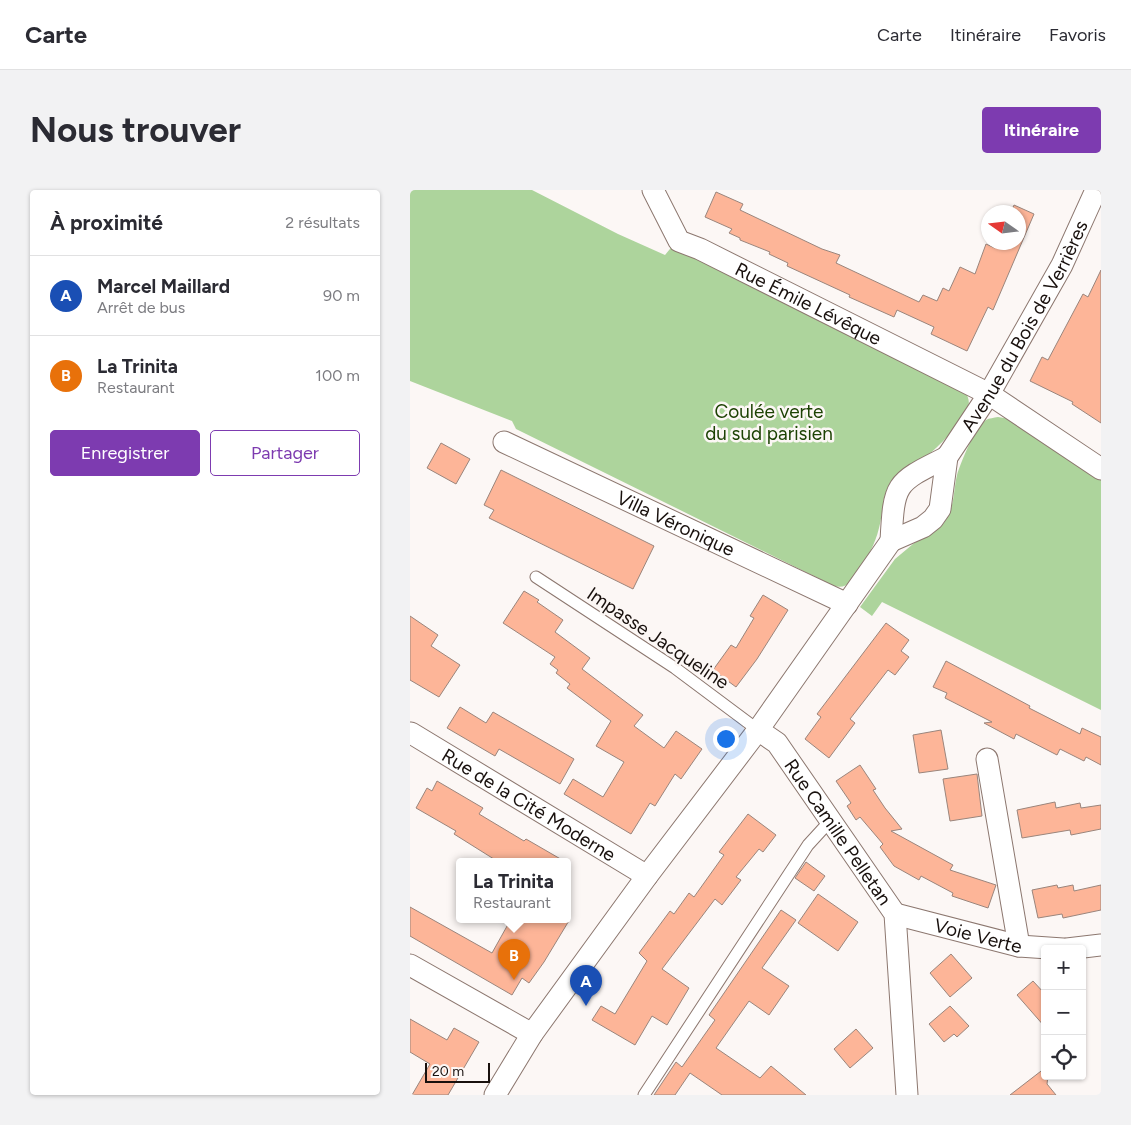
<!DOCTYPE html>
<html lang="fr">
<head>
<meta charset="utf-8">
<style>
	body { margin:0; font-family:Figtree,sans-serif; background:#f2f2f3; color:#2b2b33 }
	.controls { position:absolute; right:15px; bottom:15px; display:grid; overflow:hidden; border-radius:5px; box-shadow:0 1px 4px #0004 }
	.controls button { width:45px; height:45px; display:grid; place-items:center; padding:0; border:0; border-bottom:1px solid #e1e1e2; background:#fff; color:#2b2b33; font:25px sans-serif }
	.compass { position:absolute; left:571px; top:15px; width:45px; height:45px; border-radius:50%; background:#fff; box-shadow:0 1px 4px #0004; rotate:284deg }
	.scale { position:absolute; left:15px; bottom:12px; width:65px; box-sizing:border-box; padding-left:5px; border:2px solid #18100d; border-top:0; font-size:14px; line-height:18px; white-space:nowrap; color:#18100d; -webkit-text-stroke:4px #fcf7f5; paint-order:stroke }
	.you { position:absolute; left:315px; top:548px; width:18px; height:18px; margin:-12px; border:4px solid #fff; border-radius:50%; background:#1a73e8; box-shadow:0 0 0 8px #1a73e833 }
	.badge { display:grid; place-items:center; width:32px; height:32px; border-radius:50%; background:#7d3bb0; color:#fff; font-size:16px; font-weight:700 }
	.pin { position:absolute; translate:-50% -41px; filter:drop-shadow(0 1px 2px #0008) }
	.pin::after { content:''; position:absolute; top:26px; width:18px; height:15px; background:inherit; clip-path:polygon(0 0,100% 0,50% 100%) }
	.popup { position:absolute; left:46px; top:668px; width:115px; height:65px; box-sizing:border-box; display:grid; place-content:center; border-radius:5px; background:#fff; filter:drop-shadow(0 1px 4px #0005); font-size:16px; white-space:nowrap; color:#7c7c81 }
	.popup b { font-size:19px; color:#2b2b33 }
	.popup::after { content:''; position:absolute; left:50%; top:100%; margin-left:-10px; border:10px solid transparent; border-top-color:#fff }
	.list { margin:0; padding:0; list-style:none }
	h2 { display:flex; justify-content:space-between; align-items:center; height:65px; margin:0; padding:0 20px; font-size:21px }
	h2 small { font-size:16px; font-weight:400; color:#7c7c81 }
	.list li { display:grid; grid-template-columns:32px 1fr auto; gap:15px; align-items:center; box-sizing:border-box; height:80px; padding:0 20px; border-top:1px solid #e1e1e2 }
	.list b { display:block; font-size:19px; white-space:nowrap }
	.list p { margin:0; font-size:16px; white-space:nowrap; color:#7c7c81 }
	.list em { font-size:16px; font-style:normal; color:#7c7c81 }
	.actions { display:flex; gap:10px; padding:15px 20px }
	.actions a { flex:1; padding:11px 0; border:1px solid #7d3bb0; border-radius:5px; text-align:center; font-size:18px; color:#7d3bb0 }
	.actions .main { background:#7d3bb0; color:#fff }
	.icon { flex:none; width:28px; height:28px; fill:none; stroke:currentColor; stroke-width:2; stroke-linecap:round; stroke-linejoin:round }
	.map { position:relative; flex:none; width:691px; height:905px; overflow:hidden; border-radius:5px }
	header { display:flex; align-items:center; gap:30px; box-sizing:border-box; height:70px; padding:0 25px; background:#fff; border-bottom:1px solid #e1e1e2 }
	header strong { font-size:24px }
	nav { display:flex; gap:28px; margin-inline-start:auto; font-size:18px }
	.intro { display:flex; align-items:center; justify-content:space-between; box-sizing:border-box; height:120px; padding:0 30px }
	h1 { margin:0; font-size:35px }
	.button { padding:12px 22px; border-radius:5px; background:#7d3bb0; color:#fff; font-size:18px; font-weight:700 }
	main { display:flex; gap:30px; padding:0 30px }
	aside { flex:1; background:#fff; border-radius:5px; box-shadow:0 1px 4px #0004 }
	.map>svg:first-child { display:block }
	.green { fill:#add49c }
	.building { fill:#fdb598; stroke:#9a857c }
	.lines { fill:none; stroke-linecap:round; stroke-linejoin:round }
	.service-casing { stroke:#8c776f; stroke-width:13 }
	.minor-casing { stroke:#8c776f; stroke-width:23 }
	.service { stroke:#fff; stroke-width:11 }
	.minor { stroke:#fff; stroke-width:21 }
	.labels { text-anchor:middle; dominant-baseline:central; stroke-width:5; stroke-linejoin:round; paint-order:stroke }
	.street-label { font-size:19px; fill:#18100d; stroke:#fcf7f5 }
	.park-label { font-size:19px; fill:#1c4203; stroke:#fcf7f5 }
</style>
</head>
<body>
<header>
<strong>Carte</strong>
<nav><a>Carte</a><a>Itinéraire</a><a>Favoris</a></nav>
</header>
<div class="intro"><h1>Nous trouver</h1><a class="button">Itinéraire</a></div>
<main>
<aside>
<h2>À proximité<small>2 résultats</small></h2>
<ul class="list">
<li><span class="badge" style="background:#1a4fb4">A</span><div><b>Marcel Maillard</b><p>Arrêt de bus</p></div><em>90 m</em></li>
<li><span class="badge" style="background:#e8710a">B</span><div><b>La Trinita</b><p>Restaurant</p></div><em>100 m</em></li>
</ul>
<div class="actions"><a class="main">Enregistrer</a><a>Partager</a></div>
</aside>
<div class="map">
<svg width="691" height="905" viewBox="0 0 691 905">
	<rect width="100%" height="100%" fill="#fcf7f5"/>
	<path class="green" d="M 0,0 L 122,0 L 208,44 L 255,65 L 264,54 L 556,203 C 558,207 560,212 558,217 C 553,231 531,255 519,264 C 507,274 488,279 480,293 C 472,306 473,324 469,338 C 465,355 457,368 448,382 C 441,392 437,399 424,396 L 106,239 L 102,231 L 0,191 Z
		M 588,227 L 600,229 L 691,288 L 691,520 L 472,412 L 462,426 L 450,417 L 485,369 L 503,354 L 533,334 C 545,319 543,302 547,285 C 551,272 565,237 576,230 C 579,228 584,228 588,227 Z"/>
	<path class="building" d="M 306,2 L 333,14 L 330,20 L 412,59 L 430,65 L 426,73 L 509,112 L 513,105 L 527,111 L 533,98 L 539,101 L 550,77 L 565,84 L 576,54 L 585,58 L 587,52 L 608,52 L 608,22 L 601,22 L 604,15 L 624,24 L 583,120 L 578,117 L 557,161 L 521,144 L 524,137 L 487,120 L 484,127 L 439,107 L 440,105 L 377,76 L 378,73 L 359,64 L 360,62 L 330,50 L 330,48 L 319,43 L 322,39 L 295,27 Z
		M 691,80 L 691,233 L 662,214 L 663,212 L 620,191 L 632,167 L 638,170 L 673,104 L 678,107 Z
		M 31,253 L 60,269 L 46,294 L 17,278 Z
		M 91,280 L 244,356 L 223,399 L 79,328 L 84,320 L 74,315 Z
		M 114,401 L 129,410 L 127,412 L 153,430 L 145,442 L 180,468 L 172,479 L 233,525 L 224,536 L 254,558 L 266,541 L 292,559 L 271,589 L 265,584 L 245,616 L 240,613 L 221,644 L 154,604 L 163,589 L 193,607 L 214,572 L 186,556 L 201,531 L 157,498 L 160,494 L 146,483 L 148,480 L 140,474 L 145,467 L 93,433 Z
		M 353,405 L 378,420 L 347,469 L 326,497 L 303,480 L 321,455 L 326,458 L 344,428 L 340,426 Z
		M 0,426 L 28,445 L 21,456 L 50,475 L 29,507 L 0,490 Z
		M 476,433 L 499,450 L 491,461 L 499,467 L 485,485 L 478,480 L 440,529 L 445,533 L 419,568 L 395,549 L 411,527 L 407,524 Z
		M 536,471 L 620,516 L 619,518 L 670,544 L 672,538 L 691,547 L 691,575 L 676,567 L 674,571 L 650,559 L 647,565 L 606,544 L 604,549 L 574,533 L 582,532 L 535,508 L 537,503 L 523,497 Z
		M 50,517 L 76,533 L 83,522 L 164,569 L 150,594 L 89,559 L 85,566 L 37,538 Z
		M 531,540 L 538,579 L 509,583 L 503,545 Z
		M 450,575 L 466,599 L 463,600 L 475,618 L 492,639 L 481,641 L 543,675 L 540,680 L 586,695 L 578,718 L 542,706 L 543,703 L 511,686 L 509,690 L 484,676 L 470,657 L 473,654 L 450,627 L 446,630 L 437,616 L 441,613 L 426,591 Z
		M 567,584 L 572,626 L 540,631 L 533,589 Z
		M 27,591 L 73,618 L 69,624 L 114,651 L 116,649 L 154,671 L 87,671 L 44,644 L 46,641 L 6,618 L 17,598 L 22,601 Z
		M 645,612 L 646,618 L 670,613 L 671,618 L 691,615 L 691,639 L 661,645 L 660,640 L 612,648 L 607,620 Z
		M 338,624 L 366,645 L 353,662 L 349,659 L 326,687 L 331,690 L 312,715 L 305,709 L 252,779 L 279,798 L 257,835 L 242,826 L 225,855 L 182,830 L 191,816 L 205,824 L 237,771 L 229,763 L 260,721 L 264,724 L 279,703 L 284,707 L 314,665 L 309,662 Z
		M 396,672 L 415,686 L 404,701 L 385,688 Z
		M 647,695 L 648,698 L 663,695 L 664,701 L 691,695 L 691,720 L 653,728 L 652,724 L 628,728 L 622,700 Z
		M 408,704 L 448,732 L 428,761 L 388,733 Z
		M 0,717 L 82,763 L 101,729 L 160,729 L 134,772 L 119,793 L 112,788 L 102,805 L 0,746 Z
		M 371,720 L 386,730 L 352,778 L 379,796 L 359,825 L 339,811 L 306,858 L 350,888 L 361,876 L 396,905 L 312,905 L 280,883 L 265,905 L 244,905 L 266,872 L 272,877 L 295,844 L 305,830 L 299,825 Z
		M 541,764 L 562,788 L 540,807 L 520,783 Z
		M 623,791 L 635,804 L 635,837 L 607,805 Z
		M 540,816 L 559,836 L 547,847 L 544,844 L 534,852 L 519,834 Z
		M 0,829 L 37,850 L 44,838 L 69,852 L 38,905 L 2,905 L 20,874 L 0,862 Z
		M 446,839 L 463,858 L 440,878 L 424,859 Z
		M 635,878 L 635,886 L 638,886 L 637,894 L 646,905 L 600,905 Z"/>
	<g class="lines">
		<defs>
			<path id="service" d="M 126,387 L 265,478 L 348,540
				M 234,905 L 398,655 L 420,631"/>
			<g id="minor">
				<path id="s1" d="M 243,0 L 269,51 L 290,59 L 579,204 L 691,279"/>
				<path id="s2" d="M 94,252 L 437,414"/>
				<path id="s3" d="M 481,351 L 513,337 L 523,329 L 530,319 L 537,267 L 579,204 L 652,75 L 686,0"/>
				<path d="M 481,351 C 484,292 485,293 537,267"/>
				<path id="s4" d="M 348,540 L 367,553 L 485,724 L 497,905"/>
				<path id="s5" d="M 1,543 L 237,686"/>
				<path d="M 577,569 L 609,756"/>
				<path id="s6" d="M 485,724 L 609,756 L 653,759"/>
				<path d="M 657,759 L 691,755"/>
				<path d="M 0,775 L 122,844"/>
				<path d="M 85,905 L 122,844 L 237,686 L 348,540 L 481,351"/>
			</g>
		</defs>
		<use href="#service" class="service-casing"/>
		<use href="#minor" class="minor-casing"/>
		<use href="#service" class="service"/>
		<use href="#minor" class="minor"/>
	</g>
	<g class="labels">
		<g class="street-label">
			<text stroke="none"><textPath href="#s1" startOffset="201">Rue Émile Lévêque</textPath></text>
			<text stroke="none"><textPath href="#s3" startOffset="265">Avenue du Bois de Verrières</textPath></text>
			<text stroke="none"><textPath href="#s2" startOffset="190">Villa Véronique</textPath></text>
			<text transform="translate(248 448) rotate(34)">Impasse Jacqueline</text>
			<text stroke="none"><textPath href="#s5" startOffset="138">Rue de la Cité Moderne</textPath></text>
			<text stroke="none"><textPath href="#s4" startOffset="131">Rue Camille Pelletan</textPath></text>
			<text stroke="none"><textPath href="#s6" startOffset="86">Voie Verte</textPath></text>
		</g>
		<g class="park-label">
			<text x="359" y="221">Coulée verte<tspan x="359" dy="22">du sud parisien</tspan></text>
		</g>
	</g>
</svg>
<div class="controls">
<button>+</button>
<button>−</button>
<button><svg class="icon" aria-label="locate" viewBox="0 0 24 24"><circle cx="12" cy="12" r="6"/><path d="M12 2v4M12 18v4M2 12h4M18 12h4"/></svg></button>
</div>
<svg class="compass" viewBox="-18 -18 36 36"><path d="M0-13l5 13h-10z" fill="#e53935"/><path d="M0 13l5-13h-10z" fill="#7c7c81"/></svg>
<div class="scale">20 m</div>
<div class="you"></div>
<div class="pin badge" style="left:176px;top:816px;background:#1a4fb4">A</div>
<div class="pin badge" style="left:104px;top:790px;background:#e8710a">B</div>
<div class="popup"><b>La Trinita</b>Restaurant</div>
</div>
</main>
</body>
</html>
